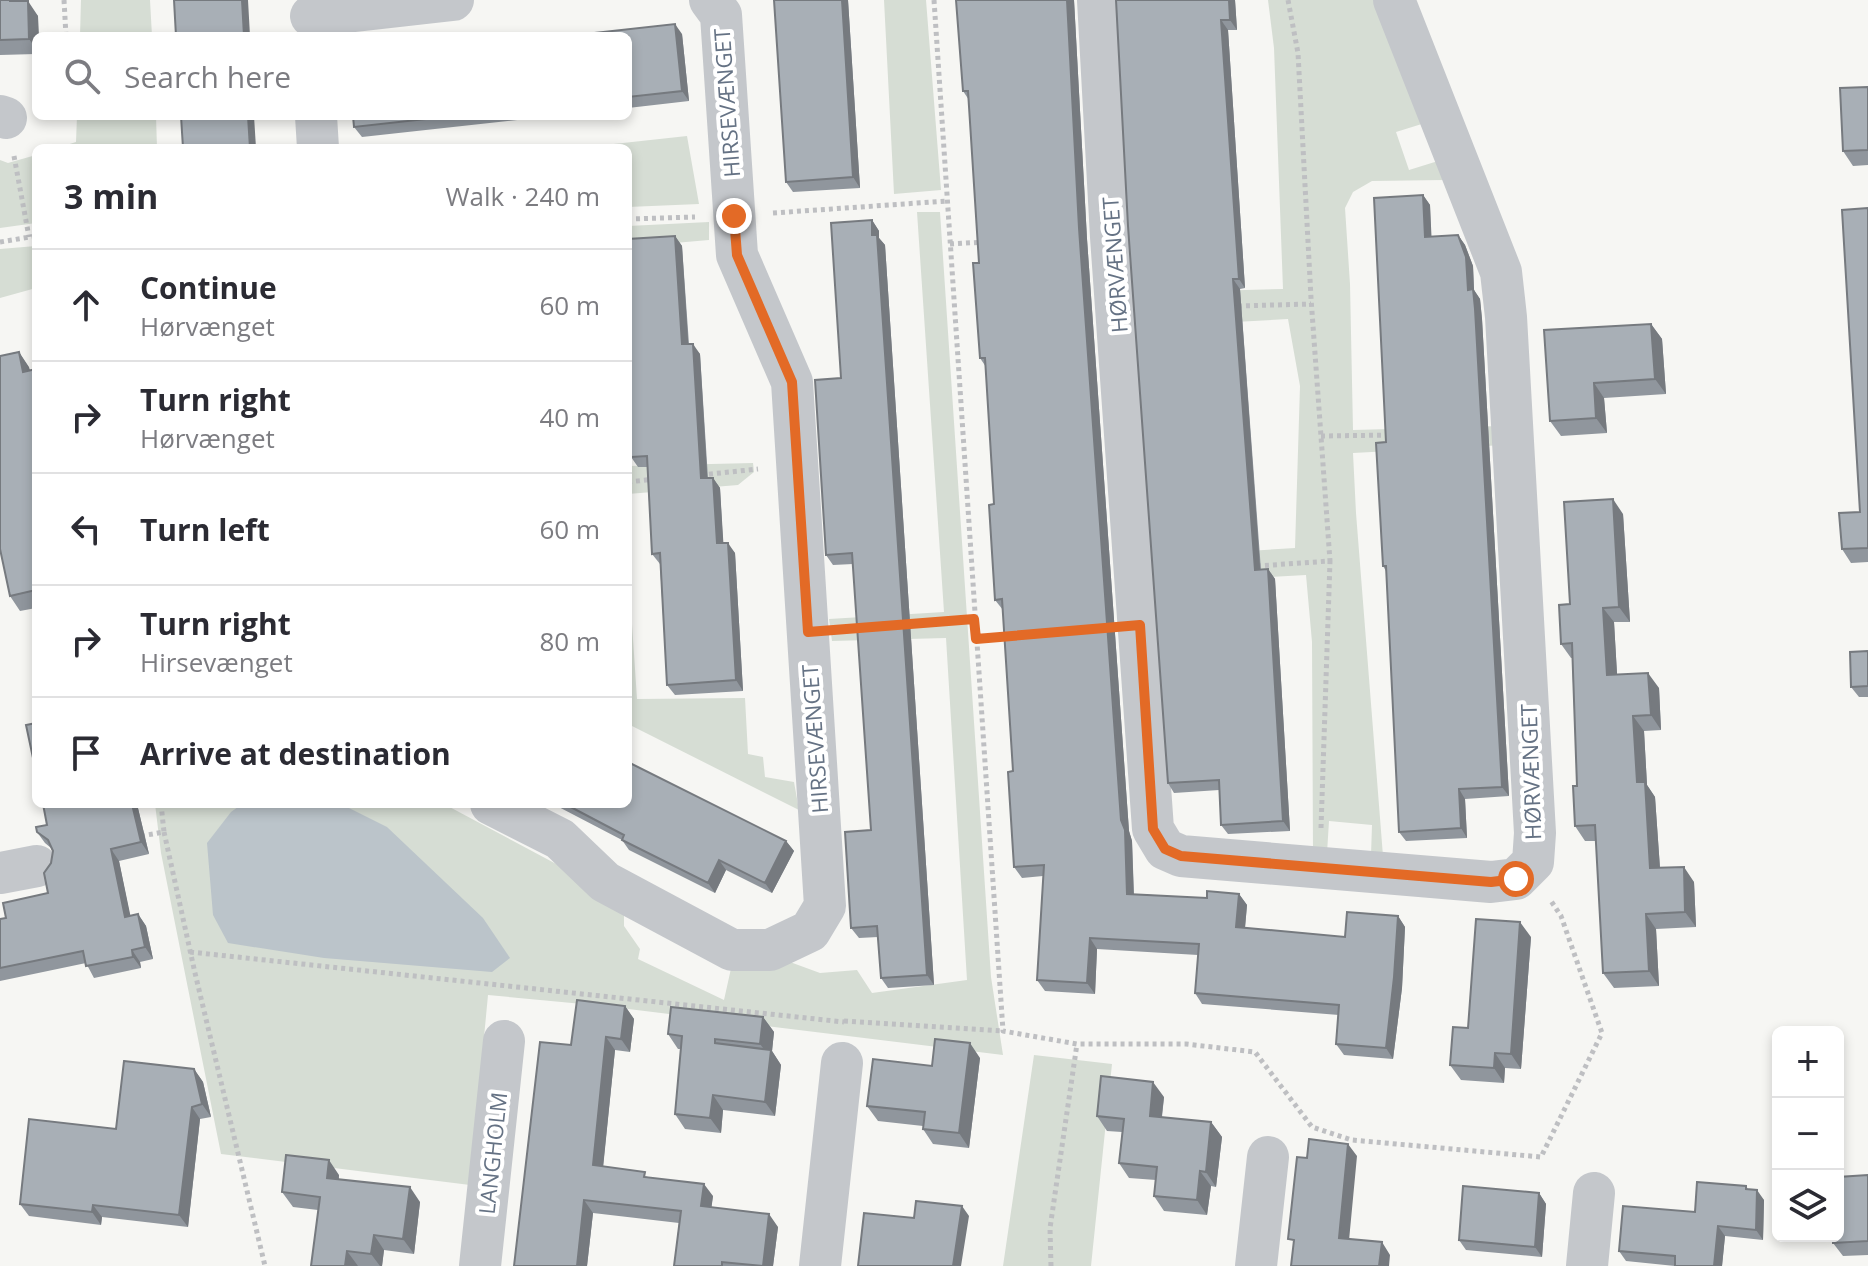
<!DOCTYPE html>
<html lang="en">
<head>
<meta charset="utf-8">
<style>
	body { margin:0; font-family:"Open Sans",sans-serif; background:#f7f7f7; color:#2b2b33 }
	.controls { position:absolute; right:24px; bottom:24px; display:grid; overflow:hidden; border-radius:12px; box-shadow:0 4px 12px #0003 }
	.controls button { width:72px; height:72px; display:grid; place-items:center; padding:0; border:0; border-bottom:2px solid #e1e1e2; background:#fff; color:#2b2b33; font:40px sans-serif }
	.stop { position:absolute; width:24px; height:24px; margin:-18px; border:6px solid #e36a26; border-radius:50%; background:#fff }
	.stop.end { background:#e36a26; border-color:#fff; box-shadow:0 2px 8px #0008 }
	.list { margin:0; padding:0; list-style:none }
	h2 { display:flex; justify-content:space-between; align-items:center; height:104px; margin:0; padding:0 32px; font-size:34px }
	h2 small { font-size:26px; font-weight:400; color:#7c7c81 }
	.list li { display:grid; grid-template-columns:52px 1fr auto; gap:24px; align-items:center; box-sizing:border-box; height:112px; padding:0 32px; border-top:2px solid #e1e1e2 }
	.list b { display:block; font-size:30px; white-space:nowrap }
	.list p { margin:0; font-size:26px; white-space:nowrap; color:#7c7c81 }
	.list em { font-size:26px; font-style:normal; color:#7c7c81 }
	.icon { flex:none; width:44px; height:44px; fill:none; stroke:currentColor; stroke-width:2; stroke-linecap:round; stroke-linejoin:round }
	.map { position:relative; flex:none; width:1868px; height:1266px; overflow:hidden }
	.search { position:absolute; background:#fff; box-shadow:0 4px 12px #0003; left:32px; top:32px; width:600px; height:88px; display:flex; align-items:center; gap:20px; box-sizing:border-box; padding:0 28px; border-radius:12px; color:#7c7c81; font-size:30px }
	.panel { position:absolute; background:#fff; box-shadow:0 4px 12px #0003; left:32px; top:144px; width:600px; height:664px; border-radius:12px }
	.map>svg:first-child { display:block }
	.green { fill:#d6ddd4 }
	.water { fill:#bbc4ca }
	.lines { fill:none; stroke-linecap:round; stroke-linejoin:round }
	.path { stroke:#bebfc2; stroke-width:5; stroke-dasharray:4 4; stroke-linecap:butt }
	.minor { stroke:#c4c7cb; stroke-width:42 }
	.wall { fill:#90969d }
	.shaded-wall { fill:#767a7f }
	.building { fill:#a8afb6; stroke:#767a7f; stroke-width:2 }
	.route { stroke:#e36a26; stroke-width:10 }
	.labels { text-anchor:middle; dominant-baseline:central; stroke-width:8; stroke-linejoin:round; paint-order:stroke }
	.street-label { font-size:22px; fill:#657284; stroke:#fff }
</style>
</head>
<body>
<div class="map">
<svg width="1868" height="1266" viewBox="0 0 1868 1266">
	<rect width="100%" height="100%" fill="#f6f6f3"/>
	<path class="green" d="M 81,0 L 150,0 L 152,36 L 80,36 Z
		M 884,0 L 926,0 L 941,190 L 894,194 Z
		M 1268,0 L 1378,0 L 1425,123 L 1396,132 L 1409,170 L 1438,161 L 1444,180 L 1372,181 L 1353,192 L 1345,208 L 1350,284 L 1353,430 L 1502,426 L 1504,445 L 1353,453 L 1356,513 L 1383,856 L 1371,855 L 1372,825 L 1329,821 L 1327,853 L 1313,852 L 1312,642 L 1306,575 L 1159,583 L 1155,557 L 1295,548 L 1300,386 L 1288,319 L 1142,327 L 1139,293 L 1283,289 L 1274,48 Z
		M 77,116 L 156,116 L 157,148 L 57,148 L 76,142 Z
		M 687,136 L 699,204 L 628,207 L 628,148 L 577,148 Z
		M 36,155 L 36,223 L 0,228 L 0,160 L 8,163 Z
		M 917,212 L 940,212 L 991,977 L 1003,1055 L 604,1006 L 488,995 L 470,1185 L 221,1154 L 161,853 L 155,804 L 444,804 L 560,866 L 624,913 L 624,926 L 640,949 L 638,959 L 724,1000 L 732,964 L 790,962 L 820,973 L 857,970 L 872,993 L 967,980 L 946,638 L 832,641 L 829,619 L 944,612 Z
		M 709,222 L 709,240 L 628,247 L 628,226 Z
		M 36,246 L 36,288 L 0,298 L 0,249 Z
		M 753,463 L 754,472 L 738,485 L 628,494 L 628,466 Z
		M 628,564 L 637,699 L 745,698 L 748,754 L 763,757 L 765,777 L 794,782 L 799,810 L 628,724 Z
		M 1034,1055 L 1112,1064 L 1091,1266 L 1003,1266 Z"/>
	<path class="water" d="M 242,804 L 341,804 L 387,827 L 483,918 L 510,958 L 492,972 L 324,958 L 228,943 L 213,915 L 207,843 L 231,812 Z"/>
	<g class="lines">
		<path class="path" d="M 64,0 L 66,36
			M 934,0 L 1003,1031 L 1077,1044 L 1186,1044 L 1255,1052 L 1312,1127 L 1352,1140 L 1541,1157 L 1602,1033 L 1561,916 L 1551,901
			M 14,156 L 29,237
			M 773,213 L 947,201
			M 628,219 L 695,217
			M 0,242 L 36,236
			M 950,244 L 985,242
			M 1238,306 L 1311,304
			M 1321,436 L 1392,435
			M 701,475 L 758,469
			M 628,482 L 655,479
			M 1257,566 L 1330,561 L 1311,298 L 1298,53 L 1288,0
			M 904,624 L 974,619
			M 976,639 L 1011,636
			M 1321,828 L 1330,561
			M 164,832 L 195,973 L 265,1266
			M 141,836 L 164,832 L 161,804
			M 190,952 L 844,1022
			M 844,1021 L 1003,1031
			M 1051,1266 L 1050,1228 L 1077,1044"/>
		<path class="minor" d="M 1098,0 L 1111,237 L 1153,829 L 1165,849 L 1181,856 L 1491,882 L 1516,879 L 1533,862 L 1535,833 L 1506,317 L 1501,272 L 1394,0
			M 311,16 L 453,0
			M 0,116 L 6,118
			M 316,116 L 318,148
			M 491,804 L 560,839 L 605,882 L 732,950 L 770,950 L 810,931 L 825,906 L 792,382 L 737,255 L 721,15 L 710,0
			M 0,873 L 37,866
			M 480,1266 L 504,1041
			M 820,1266 L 842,1063
			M 1256,1266 L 1268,1157
			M 1587,1266 L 1594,1193"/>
	</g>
	<path class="wall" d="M 0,0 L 20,1 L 38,16 L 36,54 L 0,55 Z
		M 774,0 L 848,0 L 860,188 L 793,192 L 786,182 Z
		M 1074,0 L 1087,239 L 1129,831 L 1132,841 L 1134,894 L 1207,898 L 1239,894 L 1247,905 L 1245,928 L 1345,937 L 1398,916 L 1405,927 L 1402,988 L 1393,1059 L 1344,1055 L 1336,1044 L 1339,1015 L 1202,1004 L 1195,993 L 1198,955 L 1097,949 L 1095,994 L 1045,991 L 1037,980 L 1043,876 L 1022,878 L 1014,867 L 1013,771 L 1003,610 L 995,600 L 994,504 L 986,367 L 980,358 L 979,263 L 969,100 L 963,91 Z
		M 1116,0 L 1235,0 L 1237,30 L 1228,30 L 1245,288 L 1240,289 L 1261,570 L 1268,569 L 1275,579 L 1290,831 L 1228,834 L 1221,825 L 1219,790 L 1174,793 L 1168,783 Z
		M 682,34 L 689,101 L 628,108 L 628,36 Z
		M 1868,87 L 1868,165 L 1853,166 L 1843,151 Z
		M 353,116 L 554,116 L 362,137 L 354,127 Z
		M 1423,195 L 1430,205 L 1431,237 L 1458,235 L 1465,245 L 1473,266 L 1474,290 L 1480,299 L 1482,319 L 1509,796 L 1465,799 L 1467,838 L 1406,841 L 1399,832 L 1386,571 L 1383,566 L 1386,442 Z
		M 1868,208 L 1868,562 L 1851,563 L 1842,549 L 1860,512 Z
		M 872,220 L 879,231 L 879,238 L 885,245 L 934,985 L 888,988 L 881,978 L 878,937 L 859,938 L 851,928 L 871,830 L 853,564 L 833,565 L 826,555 L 841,378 Z
		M 675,236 L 682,246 L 689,344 L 700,354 L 708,478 L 713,478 L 720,488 L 723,543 L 735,553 L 743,691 L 675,695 L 667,685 L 660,564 L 652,554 L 647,467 L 638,467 L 631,457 Z
		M 1651,324 L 1662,339 L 1666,394 L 1604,398 L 1607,433 L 1561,436 L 1550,421 Z
		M 19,352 L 30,370 L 36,369 L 36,608 L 20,611 L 10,596 Z
		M 1623,514 L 1630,622 L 1614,622 L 1617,675 L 1659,688 L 1661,730 L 1644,731 L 1647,785 L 1655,797 L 1660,868 L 1694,882 L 1696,927 L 1656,929 L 1659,986 L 1614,988 L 1603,973 L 1596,841 L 1585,841 L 1575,826 L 1577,786 L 1572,658 L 1571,658 L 1561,644 L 1570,604 Z
		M 1868,651 L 1868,697 L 1859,697 L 1851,687 Z
		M 628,756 L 632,761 L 630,763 L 786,841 L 794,851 L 772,893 L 726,870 L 715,893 L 629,850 L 622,840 L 553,804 L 628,804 Z
		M 137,804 L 149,854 L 119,861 L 130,916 L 138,914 L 146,926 L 153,959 L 140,962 L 141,968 L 94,978 L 86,963 L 0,981 L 0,919 L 6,918 L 48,893 L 53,851 L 51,848 L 45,843 L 37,832 Z
		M 1531,937 L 1521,1069 L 1505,1068 L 1504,1083 L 1461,1080 L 1450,1065 L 1468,1028 Z
		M 625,1006 L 634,1019 L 630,1052 L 615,1050 L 603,1166 L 648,1177 L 713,1196 L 711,1208 L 778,1227 L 773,1266 L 674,1266 L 679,1223 L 593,1213 L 587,1266 L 514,1266 L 571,1045 Z
		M 763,1017 L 774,1032 L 772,1051 L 781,1065 L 775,1116 L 723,1110 L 721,1133 L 685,1129 L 675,1114 L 681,1049 L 678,1049 L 668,1034 Z
		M 980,1058 L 969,1148 L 933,1144 L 923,1129 L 923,1126 L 878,1121 L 867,1106 L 932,1066 Z
		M 194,1069 L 203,1082 L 211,1117 L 200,1119 L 188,1227 L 102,1217 L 101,1225 L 29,1216 L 20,1204 L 116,1129 Z
		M 1164,1097 L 1162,1117 L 1211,1122 L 1222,1137 L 1216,1187 L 1211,1186 L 1207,1215 L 1164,1211 L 1154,1196 L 1156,1180 L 1129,1178 L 1119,1163 L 1122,1132 L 1107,1131 L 1097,1116 Z
		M 339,1175 L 339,1179 L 420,1202 L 414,1254 L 384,1250 L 382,1266 L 311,1266 L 318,1210 L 293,1207 L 282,1192 Z
		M 1868,1175 L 1868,1255 L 1843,1256 L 1833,1243 Z
		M 1746,1186 L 1748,1189 L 1764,1200 L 1763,1240 L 1725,1236 L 1722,1266 L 1675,1266 L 1626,1261 L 1619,1251 Z
		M 1539,1193 L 1546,1204 L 1542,1257 L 1466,1250 L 1459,1240 Z"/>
	<path class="shaded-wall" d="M 242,0 L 248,0 L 250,36 L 244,36 Z
		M 842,0 L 848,0 L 860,188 L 853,177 Z
		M 1067,0 L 1074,0 L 1087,239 L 1129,831 L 1132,841 L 1134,905 L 1127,894 L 1079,228 Z
		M 1229,0 L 1235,0 L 1237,30 L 1230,20 Z
		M 28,1 L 38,16 L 39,36 L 36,36 L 36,49 L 29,39 Z
		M 1221,20 L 1228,30 L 1245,288 L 1239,279 Z
		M 675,24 L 682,34 L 689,101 L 682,91 Z
		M 248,116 L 254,116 L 256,148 L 250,148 Z
		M 1423,195 L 1430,205 L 1432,247 L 1425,237 Z
		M 872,220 L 879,231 L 879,238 L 885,245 L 934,985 L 927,975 Z
		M 1458,235 L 1465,245 L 1473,266 L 1474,290 L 1480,299 L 1482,319 L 1509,796 L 1502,787 L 1468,290 Z
		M 675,236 L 682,246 L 689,355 L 682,344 Z
		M 1233,279 L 1240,289 L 1261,580 L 1255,570 Z
		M 1651,324 L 1662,339 L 1666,394 L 1655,379 Z
		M 693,344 L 700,354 L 708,489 L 701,478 Z
		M 19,352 L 29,367 L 34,387 L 23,372 Z
		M 1594,383 L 1604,398 L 1607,433 L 1596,418 Z
		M 713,478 L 720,488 L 724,553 L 717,543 Z
		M 1613,499 L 1623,514 L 1630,622 L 1619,607 Z
		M 728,543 L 735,553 L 743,691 L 736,680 Z
		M 1268,569 L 1275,579 L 1290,831 L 1283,821 Z
		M 1603,608 L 1614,622 L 1618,690 L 1607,675 Z
		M 1648,673 L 1659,688 L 1661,730 L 1651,715 Z
		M 1633,716 L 1644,731 L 1647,785 L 1655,797 L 1661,883 L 1650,868 L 1637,782 Z
		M 1459,789 L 1465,799 L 1467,838 L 1461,828 Z
		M 132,804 L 137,804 L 149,854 L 141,842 Z
		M 786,841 L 794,851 L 772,893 L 765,883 Z
		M 111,849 L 119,861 L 133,928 L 125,917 Z
		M 719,860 L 726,870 L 715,893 L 708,883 Z
		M 1684,867 L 1694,882 L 1696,927 L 1685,912 Z
		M 1239,894 L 1247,905 L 1244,938 L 1236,927 Z
		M 138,914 L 146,926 L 153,959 L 145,947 Z
		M 1646,914 L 1656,929 L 1659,986 L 1649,971 Z
		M 1398,916 L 1405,927 L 1402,988 L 1393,1059 L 1386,1048 Z
		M 1520,922 L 1531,937 L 1521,1069 L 1511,1054 Z
		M 1090,938 L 1097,949 L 1095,994 L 1087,983 Z
		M 132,950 L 140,962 L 141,968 L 133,957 Z
		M 625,1006 L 634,1019 L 630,1052 L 621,1039 Z
		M 763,1017 L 774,1032 L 772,1051 L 781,1065 L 775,1116 L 765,1102 L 770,1057 L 760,1044 Z
		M 606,1037 L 615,1050 L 602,1178 L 593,1165 Z
		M 970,1043 L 980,1058 L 969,1148 L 959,1133 Z
		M 1495,1053 L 1505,1068 L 1504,1083 L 1494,1068 Z
		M 194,1069 L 203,1082 L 211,1117 L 202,1104 Z
		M 1153,1082 L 1164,1097 L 1160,1131 L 1150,1116 Z
		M 713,1095 L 723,1110 L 721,1133 L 710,1118 Z
		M 192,1107 L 200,1119 L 188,1227 L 179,1215 Z
		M 1211,1122 L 1222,1137 L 1216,1187 L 1206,1172 Z
		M 1348,1144 L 1357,1156 L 1348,1251 L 1339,1238 Z
		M 329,1160 L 339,1175 L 337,1193 L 327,1178 Z
		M 1200,1171 L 1211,1186 L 1207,1215 L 1197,1200 Z
		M 704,1184 L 713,1196 L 710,1219 L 701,1206 Z
		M 410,1187 L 420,1202 L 414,1254 L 403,1239 Z
		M 1757,1190 L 1764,1200 L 1763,1240 L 1756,1230 Z
		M 1539,1193 L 1546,1204 L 1542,1257 L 1535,1247 Z
		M 584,1200 L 593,1213 L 587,1266 L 577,1266 Z
		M 93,1205 L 102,1217 L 101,1225 L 92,1212 Z
		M 962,1206 L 969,1216 L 961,1266 L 953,1266 Z
		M 769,1214 L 778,1227 L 773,1266 L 763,1266 Z
		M 1718,1226 L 1725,1236 L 1722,1266 L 1714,1266 Z
		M 374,1235 L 384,1250 L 382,1266 L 380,1266 L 371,1254 Z
		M 1382,1242 L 1390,1255 L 1389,1266 L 1379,1266 Z
		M 347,1251 L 358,1266 L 345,1266 Z"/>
	<path class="building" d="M 0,0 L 10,0 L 10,1 L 28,1 L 29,39 L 0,40 Z
		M 174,0 L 242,0 L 244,36 L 176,36 Z
		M 774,0 L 842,0 L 853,177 L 786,182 Z
		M 956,0 L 1067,0 L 1079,228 L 1121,820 L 1125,830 L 1127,894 L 1207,898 L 1207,891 L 1239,894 L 1236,927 L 1345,937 L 1347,912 L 1398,916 L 1394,977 L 1386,1048 L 1336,1044 L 1339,1005 L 1195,993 L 1199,944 L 1090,938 L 1087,983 L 1037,980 L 1044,865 L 1014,867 L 1008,772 L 1013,771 L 1002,599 L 995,600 L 989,505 L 994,504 L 985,358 L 980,358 L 973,263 L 979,263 L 968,91 L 963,91 Z
		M 1116,0 L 1229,0 L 1230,20 L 1221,20 L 1239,279 L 1233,279 L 1255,570 L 1268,569 L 1283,821 L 1221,825 L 1219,780 L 1168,783 L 1128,226 Z
		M 675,24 L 682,91 L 628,97 L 628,36 L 567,36 Z
		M 1868,87 L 1868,150 L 1843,151 L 1840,88 Z
		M 181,116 L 248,116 L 250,148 L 183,148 Z
		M 353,116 L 453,116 L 354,127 Z
		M 1423,195 L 1425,237 L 1458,235 L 1466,257 L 1468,290 L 1473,289 L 1475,309 L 1502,787 L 1459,789 L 1461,828 L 1399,832 L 1386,566 L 1383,566 L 1376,443 L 1386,442 L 1374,198 Z
		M 1868,208 L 1868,548 L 1842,549 L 1839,513 L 1860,512 L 1842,210 Z
		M 872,220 L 872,235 L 877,235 L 927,975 L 881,978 L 877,926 L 851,928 L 845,832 L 871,830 L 852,553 L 826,555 L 815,380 L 841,378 L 831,223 Z
		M 675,236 L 682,344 L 693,344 L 701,478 L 713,478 L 717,543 L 728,543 L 736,680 L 667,685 L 660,553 L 652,554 L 647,456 L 631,457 L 628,413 L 628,239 Z
		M 1651,324 L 1655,379 L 1594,383 L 1596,418 L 1550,421 L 1544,330 Z
		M 19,352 L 23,372 L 36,369 L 36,409 L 34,410 L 36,419 L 36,590 L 10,596 L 0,549 L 0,356 Z
		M 1613,499 L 1619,607 L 1603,608 L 1607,675 L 1648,673 L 1651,715 L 1633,716 L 1637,782 L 1645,782 L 1650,868 L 1684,867 L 1685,912 L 1646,914 L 1649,971 L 1603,973 L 1595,825 L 1575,826 L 1573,786 L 1577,786 L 1572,643 L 1561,644 L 1559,605 L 1570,604 L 1564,502 Z
		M 1868,651 L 1868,686 L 1851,687 L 1850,652 Z
		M 36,723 L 36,772 L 26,725 Z
		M 628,762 L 786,841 L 765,883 L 719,860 L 708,883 L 622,840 L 624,835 L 565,804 L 628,804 Z
		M 43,804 L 132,804 L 141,842 L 111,849 L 125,917 L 138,914 L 145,947 L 132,950 L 133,957 L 86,966 L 83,951 L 0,968 L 0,919 L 6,918 L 3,903 L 48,893 L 44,873 L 51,863 L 53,851 L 48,840 L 37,832 L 36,827 L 47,825 Z
		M 1476,919 L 1520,922 L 1511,1054 L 1495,1053 L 1494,1068 L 1450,1065 L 1453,1027 L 1468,1028 Z
		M 577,1000 L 625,1006 L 621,1039 L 606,1037 L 593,1165 L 645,1172 L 644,1177 L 704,1184 L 701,1206 L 769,1214 L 763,1266 L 722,1262 L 722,1266 L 674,1266 L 681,1211 L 584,1200 L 577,1266 L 514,1266 L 540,1042 L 571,1045 Z
		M 671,1007 L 763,1017 L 760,1044 L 715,1039 L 715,1043 L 771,1050 L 765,1102 L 713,1095 L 710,1118 L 675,1114 L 682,1036 L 668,1034 Z
		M 935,1039 L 970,1043 L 959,1133 L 923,1129 L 925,1112 L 867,1106 L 873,1059 L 932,1066 Z
		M 124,1061 L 194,1069 L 202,1104 L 192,1107 L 179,1215 L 93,1205 L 92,1212 L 20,1204 L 29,1119 L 116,1129 Z
		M 1101,1076 L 1153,1082 L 1150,1116 L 1211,1122 L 1206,1172 L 1200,1171 L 1197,1200 L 1154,1196 L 1157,1167 L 1119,1163 L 1124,1119 L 1097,1116 Z
		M 1309,1139 L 1348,1144 L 1339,1238 L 1382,1242 L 1379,1266 L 1291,1266 L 1294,1240 L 1288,1239 L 1297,1157 L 1307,1158 Z
		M 286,1155 L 329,1160 L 327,1178 L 410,1187 L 403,1239 L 374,1235 L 371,1254 L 347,1251 L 345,1266 L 311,1266 L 320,1197 L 282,1192 Z
		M 1868,1175 L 1868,1241 L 1833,1243 L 1833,1236 L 1838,1236 L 1838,1177 Z
		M 1697,1182 L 1746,1186 L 1746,1189 L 1757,1190 L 1756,1230 L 1718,1226 L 1714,1266 L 1675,1266 L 1675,1256 L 1619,1251 L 1623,1206 L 1695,1212 Z
		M 1463,1186 L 1539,1193 L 1535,1247 L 1459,1240 Z
		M 916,1201 L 962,1206 L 953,1266 L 858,1266 L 864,1213 L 914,1218 Z"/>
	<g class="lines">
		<path class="route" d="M 734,216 L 737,255 L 792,382 L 808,632 L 974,619 L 976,639 L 1140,625 L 1153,829 L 1165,849 L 1181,856 L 1491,882 L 1516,879"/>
	</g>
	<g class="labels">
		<g class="street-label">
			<text transform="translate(726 103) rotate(-94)">HIRSEVÆNGET</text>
			<text transform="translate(1114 265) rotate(-94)">HØRVÆNGET</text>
			<text transform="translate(814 739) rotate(-94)">HIRSEVÆNGET</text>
			<text transform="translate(1530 772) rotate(-92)">HØRVÆNGET</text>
			<text transform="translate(492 1153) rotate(-84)">LANGHOLM</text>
		</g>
	</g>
</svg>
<div class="controls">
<button>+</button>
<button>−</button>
<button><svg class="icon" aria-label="layers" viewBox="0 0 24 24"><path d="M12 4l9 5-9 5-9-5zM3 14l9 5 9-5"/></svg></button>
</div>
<div class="stop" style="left:1516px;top:879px"></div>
<div class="stop end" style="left:734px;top:216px"></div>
<div class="search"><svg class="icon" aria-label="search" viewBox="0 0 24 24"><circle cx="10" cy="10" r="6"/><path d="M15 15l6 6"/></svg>Search here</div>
<section class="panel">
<h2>3 min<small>Walk · 240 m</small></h2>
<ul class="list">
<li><svg class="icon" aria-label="ahead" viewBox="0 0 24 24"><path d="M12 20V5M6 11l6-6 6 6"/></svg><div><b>Continue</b><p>Hørvænget</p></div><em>60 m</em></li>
<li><svg class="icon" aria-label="right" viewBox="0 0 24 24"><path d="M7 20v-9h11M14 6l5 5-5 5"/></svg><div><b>Turn right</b><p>Hørvænget</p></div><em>40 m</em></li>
<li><svg class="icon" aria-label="left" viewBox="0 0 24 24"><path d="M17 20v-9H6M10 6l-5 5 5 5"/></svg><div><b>Turn left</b></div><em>60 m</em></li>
<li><svg class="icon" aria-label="right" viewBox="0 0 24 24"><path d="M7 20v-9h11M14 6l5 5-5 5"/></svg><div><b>Turn right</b><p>Hirsevænget</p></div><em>80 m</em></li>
<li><svg class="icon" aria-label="arrive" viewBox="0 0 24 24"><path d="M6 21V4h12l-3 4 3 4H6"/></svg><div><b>Arrive at destination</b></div></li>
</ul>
</section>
</div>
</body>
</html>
